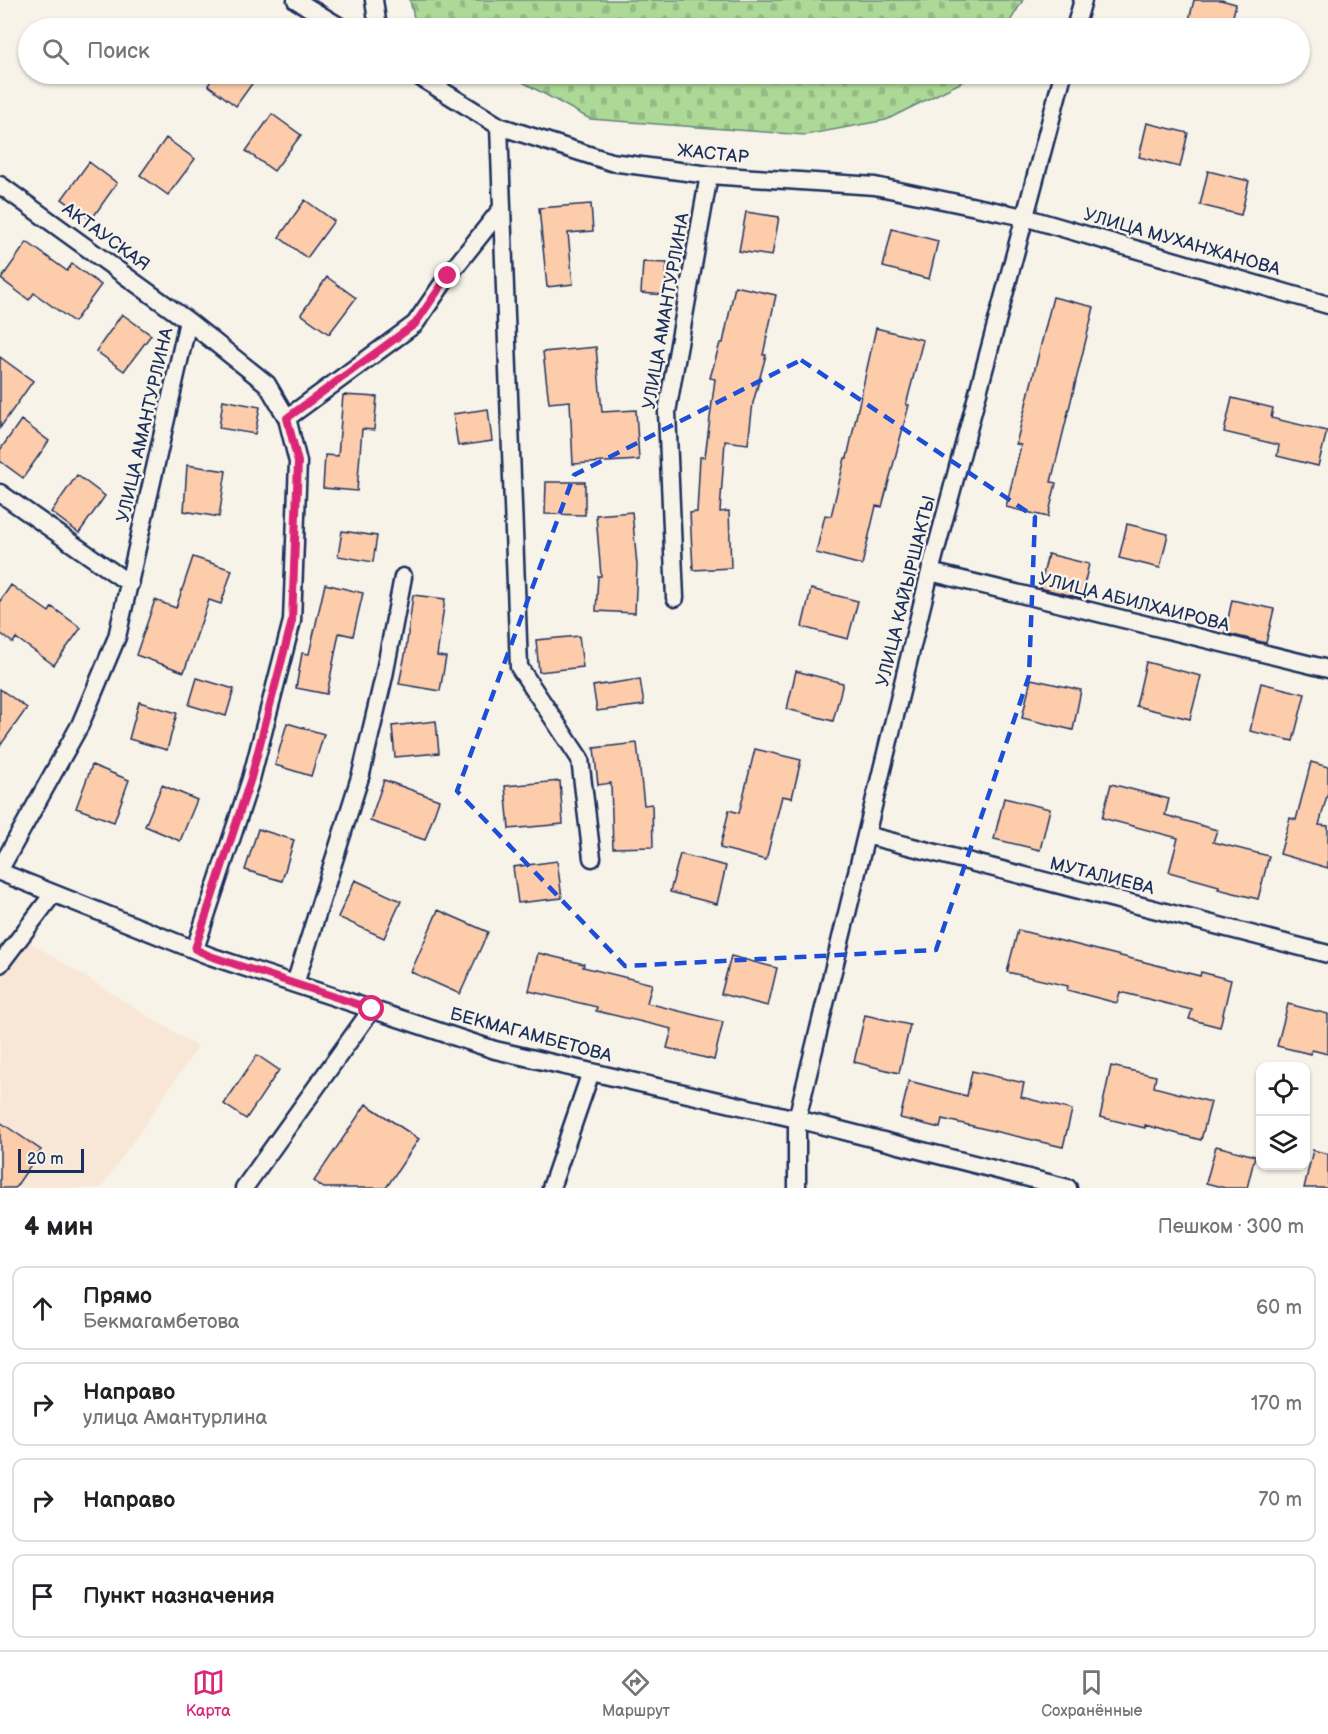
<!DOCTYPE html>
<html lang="ru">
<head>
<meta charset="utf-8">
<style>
	body { margin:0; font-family:"Balsamiq Sans",sans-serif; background:#f2f2f2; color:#202124 }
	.controls { position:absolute; right:18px; bottom:18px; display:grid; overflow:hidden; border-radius:12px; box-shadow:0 2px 4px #0004 }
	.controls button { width:54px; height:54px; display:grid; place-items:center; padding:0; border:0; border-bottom:2px solid #e0e0e0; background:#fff; color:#202124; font:30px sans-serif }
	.scale { position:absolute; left:18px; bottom:15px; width:66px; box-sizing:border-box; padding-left:6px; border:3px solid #1b2f5e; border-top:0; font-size:16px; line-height:21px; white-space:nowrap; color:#1b2f5e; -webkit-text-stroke:4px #f7f3e8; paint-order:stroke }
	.stop { position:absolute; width:18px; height:18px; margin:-14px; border:4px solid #db2777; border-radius:50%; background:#fff }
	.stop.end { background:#db2777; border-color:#fff; box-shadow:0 2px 6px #0008 }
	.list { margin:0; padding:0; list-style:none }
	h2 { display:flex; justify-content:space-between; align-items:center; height:78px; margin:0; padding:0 24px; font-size:26px }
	h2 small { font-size:20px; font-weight:400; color:#757577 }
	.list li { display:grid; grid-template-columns:39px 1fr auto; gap:18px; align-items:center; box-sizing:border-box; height:84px; margin:0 12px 12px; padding:0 12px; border:2px solid #e0e0e0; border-radius:12px }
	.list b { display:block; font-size:22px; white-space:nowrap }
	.list p { margin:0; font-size:20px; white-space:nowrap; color:#757577 }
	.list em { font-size:20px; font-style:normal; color:#757577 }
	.icon { flex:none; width:33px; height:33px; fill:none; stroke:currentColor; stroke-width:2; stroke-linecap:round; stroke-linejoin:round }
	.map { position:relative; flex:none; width:1328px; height:1188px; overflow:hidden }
	.search { position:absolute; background:#fff; box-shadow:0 2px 4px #0004; left:18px; right:18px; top:18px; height:66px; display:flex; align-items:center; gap:15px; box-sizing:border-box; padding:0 21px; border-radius:33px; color:#757577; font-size:22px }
	.sheet { height:462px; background:#fff }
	nav { display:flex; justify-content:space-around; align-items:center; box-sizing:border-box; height:84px; border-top:2px solid #e0e0e0; background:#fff; font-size:16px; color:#757577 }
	nav a { display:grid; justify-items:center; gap:3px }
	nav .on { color:#db2777 }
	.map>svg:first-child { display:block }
	.built { fill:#f8e7d6 }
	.cemetery { fill:url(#cemetery-stones); stroke:#64847a; stroke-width:1.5 }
	.building { fill:#fcccab; stroke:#1b2f5e; stroke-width:1.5 }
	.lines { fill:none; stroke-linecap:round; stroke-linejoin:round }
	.minor-casing { stroke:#1b2f5e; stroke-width:21 }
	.minor { stroke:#f7f3e8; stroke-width:16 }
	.route { stroke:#db2777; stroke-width:8 }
	.marked { fill:none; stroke:#1d4ed8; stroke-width:4.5; stroke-dasharray:12 8; stroke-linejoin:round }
	.labels { text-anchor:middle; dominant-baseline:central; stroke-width:5; stroke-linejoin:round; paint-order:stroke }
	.street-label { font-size:18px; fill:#1b2f5e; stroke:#f7f3e8 }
</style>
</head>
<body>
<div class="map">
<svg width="1328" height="1188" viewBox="0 0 1328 1188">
	<defs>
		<pattern id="cemetery-stones" width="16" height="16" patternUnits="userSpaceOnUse" patternTransform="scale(1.5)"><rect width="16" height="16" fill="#add997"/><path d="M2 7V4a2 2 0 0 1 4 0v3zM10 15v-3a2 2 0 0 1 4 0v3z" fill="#94bb85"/></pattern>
	</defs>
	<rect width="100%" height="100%" fill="#f7f3e8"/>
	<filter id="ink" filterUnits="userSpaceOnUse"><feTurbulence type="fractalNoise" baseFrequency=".0167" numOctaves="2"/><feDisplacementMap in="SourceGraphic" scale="12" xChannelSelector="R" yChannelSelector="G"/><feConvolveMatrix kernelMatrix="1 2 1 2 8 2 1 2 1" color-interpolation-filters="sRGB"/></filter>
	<g filter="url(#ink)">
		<path class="built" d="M 28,941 L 198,1047 L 101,1188 L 0,1188 L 0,981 Z"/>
		<path class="cemetery" d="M 410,0 L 1023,0 L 1006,28 L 427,28 L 415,22 Z
			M 508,74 L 978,74 L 886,120 L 805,135 L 590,119 Z"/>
		<path class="building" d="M 1194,0 L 1221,0 L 1236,4 L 1230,28 L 1187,28 Z
			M 216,74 L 259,74 L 236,106 L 208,85 Z
			M 272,114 L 301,135 L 274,171 L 246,151 Z
			M 1147,123 L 1188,133 L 1180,167 L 1139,157 Z
			M 166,138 L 195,159 L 168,195 L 140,175 Z
			M 89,162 L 117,183 L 91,220 L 62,199 Z
			M 1208,171 L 1249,181 L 1241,215 L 1200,205 Z
			M 305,200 L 334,221 L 307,258 L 279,237 Z
			M 591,204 L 593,231 L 568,233 L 573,284 L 547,287 L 539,208 Z
			M 746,212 L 779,217 L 772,256 L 739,251 Z
			M 892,229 L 938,241 L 929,279 L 883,267 Z
			M 27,242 L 67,271 L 72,264 L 101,285 L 74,322 L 34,293 L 29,300 L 1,279 Z
			M 643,262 L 667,263 L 665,295 L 641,293 Z
			M 327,277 L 356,298 L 329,334 L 301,314 Z
			M 735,286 L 776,295 L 763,355 L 766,355 L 753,403 L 748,444 L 725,441 L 720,512 L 729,511 L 731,568 L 693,570 L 690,513 L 697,512 L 700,457 L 705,457 L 715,379 L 710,378 L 720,343 L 723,343 Z
			M 1053,297 L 1094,307 L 1051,482 L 1056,483 L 1048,517 L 1006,507 L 1021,445 L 1016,444 Z
			M 122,314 L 151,335 L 124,371 L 96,351 Z
			M 876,328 L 923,340 L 906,405 L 909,405 L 899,443 L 882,507 L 876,506 L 862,565 L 816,553 L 825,515 L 831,516 L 845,458 L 847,458 Z
			M 596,347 L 602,412 L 636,410 L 639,460 L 573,464 L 570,401 L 549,403 L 543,352 Z
			M 0,357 L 33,381 L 0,428 Z
			M 343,395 L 377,397 L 374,430 L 362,429 L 357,491 L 323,488 L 325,455 L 338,456 Z
			M 1232,398 L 1273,408 L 1271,418 L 1327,431 L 1318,466 L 1277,456 L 1279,445 L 1224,432 Z
			M 223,400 L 260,407 L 255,434 L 219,428 Z
			M 488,409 L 492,441 L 458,446 L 453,414 Z
			M 21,420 L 49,441 L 23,478 L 0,461 L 0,450 Z
			M 187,465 L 226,471 L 219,517 L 184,511 Z
			M 77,475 L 105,496 L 79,533 L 51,512 Z
			M 546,482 L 585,482 L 585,515 L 545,514 Z
			M 632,512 L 637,565 L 635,613 L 596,611 L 598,576 L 601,576 L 596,515 Z
			M 1127,524 L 1168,534 L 1160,568 L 1119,558 Z
			M 342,531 L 377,536 L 373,562 L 338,556 Z
			M 1048,554 L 1089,564 L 1081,598 L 1040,588 Z
			M 193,557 L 232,570 L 221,604 L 209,600 L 184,672 L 136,655 L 155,600 L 176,608 Z
			M 325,584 L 363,593 L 353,636 L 339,633 L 327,694 L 296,688 L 302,653 L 309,654 Z
			M 11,585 L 49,612 L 52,607 L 81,628 L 54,665 L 16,638 L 13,643 L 0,633 L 0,601 Z
			M 811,589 L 858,601 L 848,639 L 802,627 Z
			M 413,595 L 445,599 L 437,656 L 446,657 L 440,691 L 399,684 L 406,650 Z
			M 1232,600 L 1274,609 L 1266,643 L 1225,633 Z
			M 579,636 L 583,667 L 539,672 L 536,640 Z
			M 1146,662 L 1201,676 L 1190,719 L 1136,706 Z
			M 796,671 L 843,683 L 833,721 L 787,709 Z
			M 197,678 L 234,689 L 226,716 L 189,705 Z
			M 640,679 L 644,705 L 597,711 L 593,686 Z
			M 1031,679 L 1081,690 L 1073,730 L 1022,718 Z
			M 1261,683 L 1305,694 L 1293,741 L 1250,731 Z
			M 0,689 L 27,708 L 0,746 Z
			M 139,702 L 177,713 L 167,750 L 129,739 Z
			M 436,721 L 439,753 L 395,757 L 392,726 Z
			M 287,723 L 324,734 L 311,776 L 275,765 Z
			M 637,743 L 644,805 L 652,804 L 653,847 L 613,848 L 611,783 L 598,785 L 594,748 Z
			M 755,749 L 801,760 L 792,798 L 782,796 L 766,860 L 720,848 L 729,810 L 739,813 Z
			M 1311,762 L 1328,767 L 1328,792 L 1319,825 L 1328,826 L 1328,868 L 1280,854 L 1290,818 L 1296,820 Z
			M 92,765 L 129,780 L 114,822 L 76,808 Z
			M 384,780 L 439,800 L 425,840 L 370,821 Z
			M 560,781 L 563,824 L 509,829 L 505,786 Z
			M 1111,784 L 1169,799 L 1165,815 L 1217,830 L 1213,842 L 1269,856 L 1258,899 L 1218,889 L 1219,886 L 1169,872 L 1178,838 L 1102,818 Z
			M 162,785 L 197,800 L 180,841 L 145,826 Z
			M 1004,798 L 1050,809 L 1040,850 L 994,839 Z
			M 258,829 L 294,840 L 282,881 L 245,870 Z
			M 680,854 L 726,866 L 717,904 L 670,892 Z
			M 557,861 L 562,898 L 518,903 L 513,867 Z
			M 355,880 L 401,901 L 384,938 L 338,917 Z
			M 438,910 L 488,932 L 460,994 L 411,972 Z
			M 1018,930 L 1200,976 L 1201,972 L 1231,980 L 1220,1027 L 1189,1019 L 1192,1010 L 1120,992 L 1117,1003 L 1067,990 L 1068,986 L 1007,972 Z
			M 538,953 L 584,964 L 583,967 L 652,984 L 647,1003 L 723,1022 L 714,1060 L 667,1048 L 672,1029 L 596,1011 L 597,1007 L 529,991 Z
			M 731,956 L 777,968 L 768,1006 L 721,994 Z
			M 1288,1004 L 1328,1014 L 1328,1054 L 1312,1050 L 1311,1054 L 1277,1046 Z
			M 865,1015 L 910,1025 L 899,1073 L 854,1062 Z
			M 257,1055 L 279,1070 L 246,1119 L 224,1104 Z
			M 1111,1066 L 1156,1076 L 1154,1087 L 1211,1102 L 1201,1140 L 1145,1125 L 1145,1128 L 1100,1117 Z
			M 972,1071 L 1024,1083 L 1021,1097 L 1072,1110 L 1063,1147 L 942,1119 L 940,1128 L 900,1118 L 909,1081 L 967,1096 Z
			M 366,1104 L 419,1139 L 386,1188 L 324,1188 L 314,1181 Z
			M 0,1122 L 41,1150 L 15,1188 L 0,1188 Z
			M 1216,1146 L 1255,1156 L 1247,1188 L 1225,1188 L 1206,1183 Z
			M 1313,1150 L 1328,1154 L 1328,1188 L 1304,1188 Z"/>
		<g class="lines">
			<defs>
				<path id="minor" d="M 296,0 L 342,28
					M 374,0 L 378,28
					M 1075,28 L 1083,0
					M 415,74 L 499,126 L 611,162 L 709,175 L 875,186 L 1024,217 L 1328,305
					M 499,126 L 519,667 L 580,759 L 592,858
					M 0,185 L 188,321 L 267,384 L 287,418 L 298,462 L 292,621 L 251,779 L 195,949
					M 287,418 L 415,324 L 448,276 L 502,208
					M 0,493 L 130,584
					M 930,572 L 1328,669
					M 675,598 L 667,412 L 709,175
					M 866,835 L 1328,954
					M 0,869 L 80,725 L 117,637 L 188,321
					M 0,872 L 210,956 L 495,1050 L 797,1119 L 1068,1188
					M 0,964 L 53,894
					M 295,984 L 361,774 L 384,676 L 403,577
					M 244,1188 L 372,1009
					M 551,1188 L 591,1072
					M 797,1188 L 797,1119 L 930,572 L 1063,74"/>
			</defs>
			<use href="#minor" class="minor-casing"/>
			<use href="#minor" class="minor"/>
		</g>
	</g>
	<g class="lines" filter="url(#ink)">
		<path class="route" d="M 372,1009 L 210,956 L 195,949 L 251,778 L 292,621 L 298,462 L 287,418 L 415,324 L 448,276"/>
	</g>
	<path class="marked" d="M 801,360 L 1035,517 L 1029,676 L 936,950 L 625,966 L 457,791 L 574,475 Z"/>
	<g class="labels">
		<g class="street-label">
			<text transform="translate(713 154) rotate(6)">ЖАСТАР</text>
			<text transform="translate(106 237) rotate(36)">АКТАУСКАЯ</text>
			<text transform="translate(1182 242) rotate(16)">УЛИЦА МУХАНЖАНОВА</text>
			<text transform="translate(666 311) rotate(-80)">УЛИЦА АМАНТУРЛИНА</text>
			<text transform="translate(145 425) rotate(-77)">УЛИЦА АМАНТУРЛИНА</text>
			<text transform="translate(906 591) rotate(-76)">УЛИЦА КАЙЫРШАКТЫ</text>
			<text transform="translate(1134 602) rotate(14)">УЛИЦА АБИЛХАИРОВА</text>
			<text transform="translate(1102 876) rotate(14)">МУТАЛИЕВА</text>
			<text transform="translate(531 1035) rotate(15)">БЕКМАГАМБЕТОВА</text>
		</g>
	</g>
</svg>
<div class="controls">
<button><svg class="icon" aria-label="locate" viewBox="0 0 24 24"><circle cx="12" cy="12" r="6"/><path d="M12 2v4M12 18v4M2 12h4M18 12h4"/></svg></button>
<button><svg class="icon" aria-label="layers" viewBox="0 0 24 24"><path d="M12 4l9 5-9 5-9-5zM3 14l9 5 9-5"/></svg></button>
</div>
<div class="scale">20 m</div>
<div class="stop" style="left:372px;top:1009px"></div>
<div class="stop end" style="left:448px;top:276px"></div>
<div class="search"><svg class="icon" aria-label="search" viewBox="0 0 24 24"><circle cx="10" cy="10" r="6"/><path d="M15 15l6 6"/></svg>Поиск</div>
</div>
<section class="sheet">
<h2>4 мин<small>Пешком · 300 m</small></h2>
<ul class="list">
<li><svg class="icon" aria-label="ahead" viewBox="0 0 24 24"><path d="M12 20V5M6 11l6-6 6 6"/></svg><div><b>Прямо</b><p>Бекмагамбетова</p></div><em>60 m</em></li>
<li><svg class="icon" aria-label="right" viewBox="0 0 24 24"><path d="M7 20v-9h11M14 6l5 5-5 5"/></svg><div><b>Направо</b><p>улица Амантурлина</p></div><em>170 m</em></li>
<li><svg class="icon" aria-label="right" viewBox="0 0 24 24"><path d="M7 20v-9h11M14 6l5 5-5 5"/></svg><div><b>Направо</b></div><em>70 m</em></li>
<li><svg class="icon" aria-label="arrive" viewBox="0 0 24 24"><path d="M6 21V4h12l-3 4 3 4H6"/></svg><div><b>Пункт назначения</b></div></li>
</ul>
</section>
<nav>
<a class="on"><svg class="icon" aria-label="map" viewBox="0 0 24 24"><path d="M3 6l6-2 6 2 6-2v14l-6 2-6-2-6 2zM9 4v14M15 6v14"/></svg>Карта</a>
<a><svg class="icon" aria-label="directions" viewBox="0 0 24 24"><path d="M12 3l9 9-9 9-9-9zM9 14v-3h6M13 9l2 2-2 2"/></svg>Маршрут</a>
<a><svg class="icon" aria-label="saved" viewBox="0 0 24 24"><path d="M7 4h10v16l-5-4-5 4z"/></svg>Сохранённые</a>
</nav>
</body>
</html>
